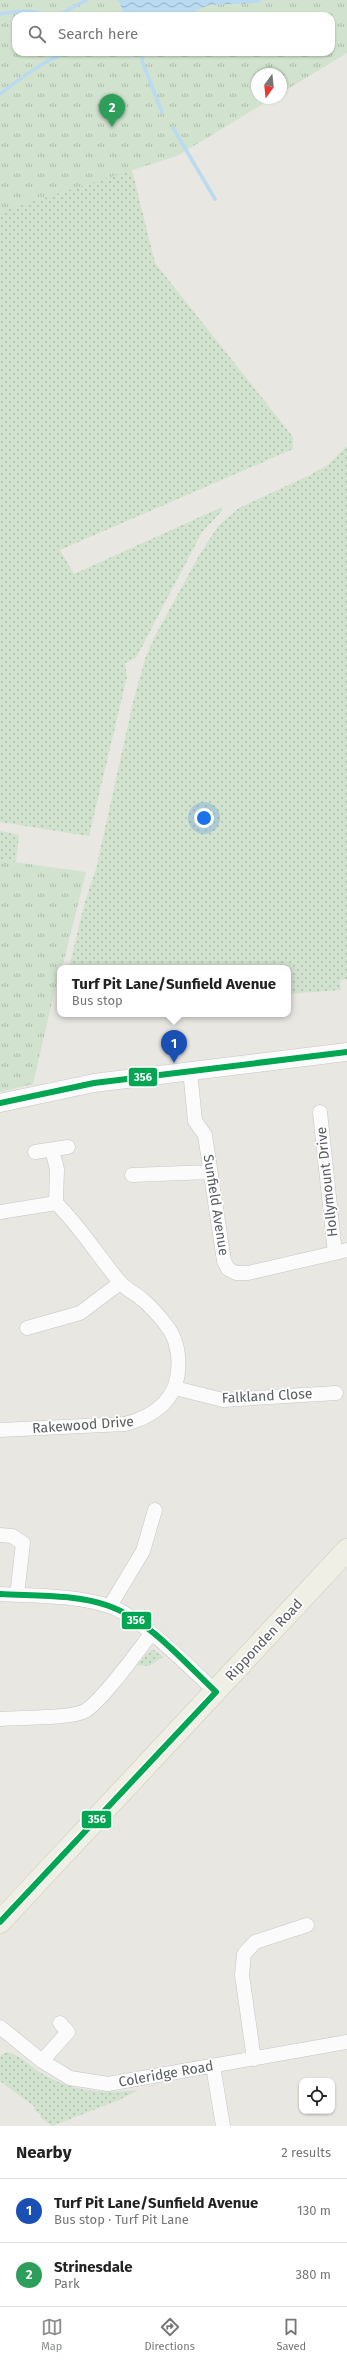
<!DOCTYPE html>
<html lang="en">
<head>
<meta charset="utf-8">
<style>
	body { margin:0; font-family:"Fira Sans",sans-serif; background:#f2f2f2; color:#222 }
	.controls { position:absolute; right:12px; bottom:12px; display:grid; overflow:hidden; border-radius:8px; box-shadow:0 1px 3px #0004 }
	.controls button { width:36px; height:36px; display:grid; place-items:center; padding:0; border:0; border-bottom:1px solid #e0e0e0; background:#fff; color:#222; font:20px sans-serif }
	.compass { position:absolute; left:251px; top:68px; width:36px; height:36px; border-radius:50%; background:#fff; box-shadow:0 1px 3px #0004; rotate:195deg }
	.you { position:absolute; left:204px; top:818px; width:14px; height:14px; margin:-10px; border:3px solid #fff; border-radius:50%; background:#1a73e8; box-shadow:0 0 0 6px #1a73e833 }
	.badge { display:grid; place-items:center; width:26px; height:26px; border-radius:50%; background:#8b8d8e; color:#fff; font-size:13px; font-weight:700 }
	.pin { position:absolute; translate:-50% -33px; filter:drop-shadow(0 1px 2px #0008) }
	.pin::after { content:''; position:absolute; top:21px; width:14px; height:12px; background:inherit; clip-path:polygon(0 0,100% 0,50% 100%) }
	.popup { position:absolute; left:57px; top:965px; width:234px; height:52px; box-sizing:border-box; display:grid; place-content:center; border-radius:8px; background:#fff; filter:drop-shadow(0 1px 3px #0005); font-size:13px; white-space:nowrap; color:#767676 }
	.popup b { font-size:15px; color:#222 }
	.popup::after { content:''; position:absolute; left:50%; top:100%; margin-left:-8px; border:8px solid transparent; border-top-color:#fff }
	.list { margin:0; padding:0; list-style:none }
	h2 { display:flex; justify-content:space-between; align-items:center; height:52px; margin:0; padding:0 16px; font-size:17px }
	h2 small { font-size:13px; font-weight:400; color:#767676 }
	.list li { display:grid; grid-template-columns:26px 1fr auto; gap:12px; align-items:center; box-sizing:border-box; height:64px; padding:0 16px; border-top:1px solid #e0e0e0 }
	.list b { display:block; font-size:15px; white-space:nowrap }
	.list p { margin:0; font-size:13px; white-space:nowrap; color:#767676 }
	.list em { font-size:13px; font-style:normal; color:#767676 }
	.icon { flex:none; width:22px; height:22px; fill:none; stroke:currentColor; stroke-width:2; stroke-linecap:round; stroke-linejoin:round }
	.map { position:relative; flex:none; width:347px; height:2126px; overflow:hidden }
	.search { position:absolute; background:#fff; box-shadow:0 1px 3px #0004; left:12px; right:12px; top:12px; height:44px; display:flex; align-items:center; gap:10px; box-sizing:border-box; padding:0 14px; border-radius:12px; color:#767676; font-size:15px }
	.sheet { height:180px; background:#fff }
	nav { display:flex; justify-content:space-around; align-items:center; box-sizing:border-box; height:56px; border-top:1px solid #e0e0e0; background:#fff; font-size:11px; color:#767676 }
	nav a { display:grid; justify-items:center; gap:2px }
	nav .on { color:#8b8d8e }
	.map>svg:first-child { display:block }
	.grass { fill:url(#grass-dots) }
	.park { fill:url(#park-tufts); fill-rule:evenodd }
	.water { fill:url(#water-waves) }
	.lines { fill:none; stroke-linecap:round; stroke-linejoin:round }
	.stream { stroke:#b9daf0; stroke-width:3.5 }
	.minor-casing { stroke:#c5c5c5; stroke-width:15 }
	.tertiary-casing { stroke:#c5c5c5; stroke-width:19 }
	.primary-casing { stroke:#cec6b2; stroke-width:23 }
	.minor { stroke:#fcfbfb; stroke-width:14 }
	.tertiary { stroke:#fcfbfb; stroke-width:18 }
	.primary { stroke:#f0efe6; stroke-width:22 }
	.bus-1-casing { stroke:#fff; stroke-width:9 }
	.bus-1 { stroke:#00a651; stroke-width:6 }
	.labels { text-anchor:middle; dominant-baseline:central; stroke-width:3.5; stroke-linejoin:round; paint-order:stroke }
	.street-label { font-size:14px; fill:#595c60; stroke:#fff }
	.line-badge { stroke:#fff; stroke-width:1.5 }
	.badge-label { font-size:11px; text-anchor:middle; font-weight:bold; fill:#fff }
</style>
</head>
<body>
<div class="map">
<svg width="347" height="2126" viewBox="0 0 347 2126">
	<defs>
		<pattern id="grass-dots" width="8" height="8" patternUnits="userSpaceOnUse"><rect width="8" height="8" fill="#d1e3ce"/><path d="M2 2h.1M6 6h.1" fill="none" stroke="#adbbab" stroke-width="1.8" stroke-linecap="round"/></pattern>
		<pattern id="park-tufts" width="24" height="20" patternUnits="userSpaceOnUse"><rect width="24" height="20" fill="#d1e3ce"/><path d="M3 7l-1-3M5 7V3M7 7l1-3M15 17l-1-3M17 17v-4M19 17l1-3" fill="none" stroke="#adbbab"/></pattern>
		<pattern id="water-waves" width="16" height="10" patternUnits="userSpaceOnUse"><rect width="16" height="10" fill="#b9daf0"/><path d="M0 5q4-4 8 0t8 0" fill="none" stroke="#99b4c6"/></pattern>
	</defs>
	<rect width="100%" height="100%" fill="#e8e7e2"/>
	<path class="grass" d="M 132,170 L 155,263 L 293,437 L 293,449 L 60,550 L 74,574 L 222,507 L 221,512 L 202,532 L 136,658 L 125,663 L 127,677 L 89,836 L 0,822 L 0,210 Z
		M 347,446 L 347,979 L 340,980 L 341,990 L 288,994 L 288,968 L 69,968 L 84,905 L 96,869 L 134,698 L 146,656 L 155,636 L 201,552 L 219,525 L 239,508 L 312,474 L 329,464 Z
		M 0,831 L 19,835 L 16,862 L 0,860 Z
		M 150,1650 L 154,1650 L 163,1657 L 149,1666 L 136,1665 Z
		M 7,2052 C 22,2056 29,2066 41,2073 C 71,2092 103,2094 138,2090 L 119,2100 L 52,2126 L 40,2117 L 41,2115 L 34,2110 L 35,2107 L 0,2081 L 0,2056 Z"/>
	<path class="park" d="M 0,0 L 347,0 L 347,53 L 281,93 L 281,74 L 257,74 L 257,98 L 273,98 L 177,156 L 0,212 ZM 16,16 L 331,16 L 331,52 L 16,52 Z
		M 0,860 L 86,872 L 62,968 L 60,968 L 33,1084 L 0,1092 Z"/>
	<path class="water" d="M 117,0 L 262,0 L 258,3 L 209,5 L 185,16 L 124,16 L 120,3 Z"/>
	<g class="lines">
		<path class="stream" d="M 0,14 C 14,12 32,8 45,16
			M 56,16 L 87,0
			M 143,52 L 142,61 L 162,112
			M 0,94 C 21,78 44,60 69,52
			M 173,128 L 215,199"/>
		<defs>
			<path id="minor" d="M 190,1070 L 195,1121 L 205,1135 L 224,1261 L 228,1269 L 236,1273 L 248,1273 L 347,1250
				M 320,1112 L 335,1253
				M 52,1150 L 57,1169 L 56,1203
				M 35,1152 L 68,1147
				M 132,1175 L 210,1172
				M 0,1212 L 56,1203 C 80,1226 97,1255 119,1281 C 125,1289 135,1293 143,1300 C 152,1308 162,1319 169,1329 C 174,1336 177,1347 178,1355 C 182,1393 161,1415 125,1424 L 0,1430
				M 27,1328 L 80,1313 L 120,1283
				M 175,1388 L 223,1400 L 336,1393
				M 0,1535 L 12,1536 L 23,1543 L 17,1595
				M 0,1594 C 37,1596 74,1595 109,1606 C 139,1615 191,1669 216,1692
				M 110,1606 L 143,1551 L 155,1510
				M 0,1719 C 19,1717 71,1719 85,1711 C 103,1700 137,1652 151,1634
				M 0,2027 L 42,2061 L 70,2078 L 108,2084 L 347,2042
				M 254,2059 L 242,1975 L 244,1954 L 255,1942 L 307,1925
				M 42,2061 L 68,2032 L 60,2023
				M 213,2066 L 223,2126"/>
			<path id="tertiary" d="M 0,1103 L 94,1083 L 347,1052"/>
			<path id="primary" d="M 0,1922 L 347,1550"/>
		</defs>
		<use href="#minor" class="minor-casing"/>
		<use href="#tertiary" class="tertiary-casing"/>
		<use href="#primary" class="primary-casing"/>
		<use href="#minor" class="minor"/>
		<use href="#tertiary" class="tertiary"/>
		<use href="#primary" class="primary"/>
		<defs>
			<path id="bus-1" d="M 0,1103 L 94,1083 L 347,1052
				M 0,1594 C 36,1596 75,1594 109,1606 C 149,1620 186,1664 216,1692 L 0,1922"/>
		</defs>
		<use href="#bus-1" class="bus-1-casing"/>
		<use href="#bus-1" class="bus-1"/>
	</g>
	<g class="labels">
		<g class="street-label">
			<text transform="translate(327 1182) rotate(-96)">Hollymount Drive</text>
			<text transform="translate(216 1205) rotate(81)">Sunfield Avenue</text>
			<text transform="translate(267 1396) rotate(-3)">Falkland Close</text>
			<text transform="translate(83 1425) rotate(-4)">Rakewood Drive</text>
			<text transform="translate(264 1640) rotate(-47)">Ripponden Road</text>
			<text transform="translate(166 2074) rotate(-10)">Coleridge Road</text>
		</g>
	</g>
	<g class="line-badge">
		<rect x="128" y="1067" width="30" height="20" rx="4" fill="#00a651"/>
		<rect x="121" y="1611" width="31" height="19" rx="4" fill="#00a651"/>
		<rect x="81" y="1810" width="31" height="19" rx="4" fill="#00a651"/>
	</g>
	<g class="badge-label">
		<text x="143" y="1081">356</text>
		<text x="136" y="1624">356</text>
		<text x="97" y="1823">356</text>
	</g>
</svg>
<div class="controls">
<button><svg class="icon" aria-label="locate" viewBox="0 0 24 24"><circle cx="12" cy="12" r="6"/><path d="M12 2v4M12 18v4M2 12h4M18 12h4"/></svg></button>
</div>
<svg class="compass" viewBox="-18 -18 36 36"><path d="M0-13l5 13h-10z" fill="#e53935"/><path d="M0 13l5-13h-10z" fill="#767676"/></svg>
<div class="you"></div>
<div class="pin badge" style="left:174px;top:1063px;background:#1a4fb4">1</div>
<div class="popup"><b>Turf Pit Lane/Sunfield Avenue</b>Bus stop</div>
<div class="pin badge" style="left:112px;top:127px;background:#2e9e5b">2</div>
<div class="search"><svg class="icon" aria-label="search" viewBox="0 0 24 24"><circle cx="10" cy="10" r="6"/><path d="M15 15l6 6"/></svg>Search here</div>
</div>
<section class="sheet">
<h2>Nearby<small>2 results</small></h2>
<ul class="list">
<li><span class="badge" style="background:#1a4fb4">1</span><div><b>Turf Pit Lane/Sunfield Avenue</b><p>Bus stop · Turf Pit Lane</p></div><em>130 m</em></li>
<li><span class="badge" style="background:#2e9e5b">2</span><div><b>Strinesdale</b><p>Park</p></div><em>380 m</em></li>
</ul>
</section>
<nav>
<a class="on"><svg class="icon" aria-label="map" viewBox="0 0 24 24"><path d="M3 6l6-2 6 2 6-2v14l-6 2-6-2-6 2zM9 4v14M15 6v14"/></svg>Map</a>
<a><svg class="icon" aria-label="directions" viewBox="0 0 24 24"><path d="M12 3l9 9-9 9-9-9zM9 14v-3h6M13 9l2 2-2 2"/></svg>Directions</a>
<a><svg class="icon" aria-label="saved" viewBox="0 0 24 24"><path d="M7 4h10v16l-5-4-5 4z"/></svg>Saved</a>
</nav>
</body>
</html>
